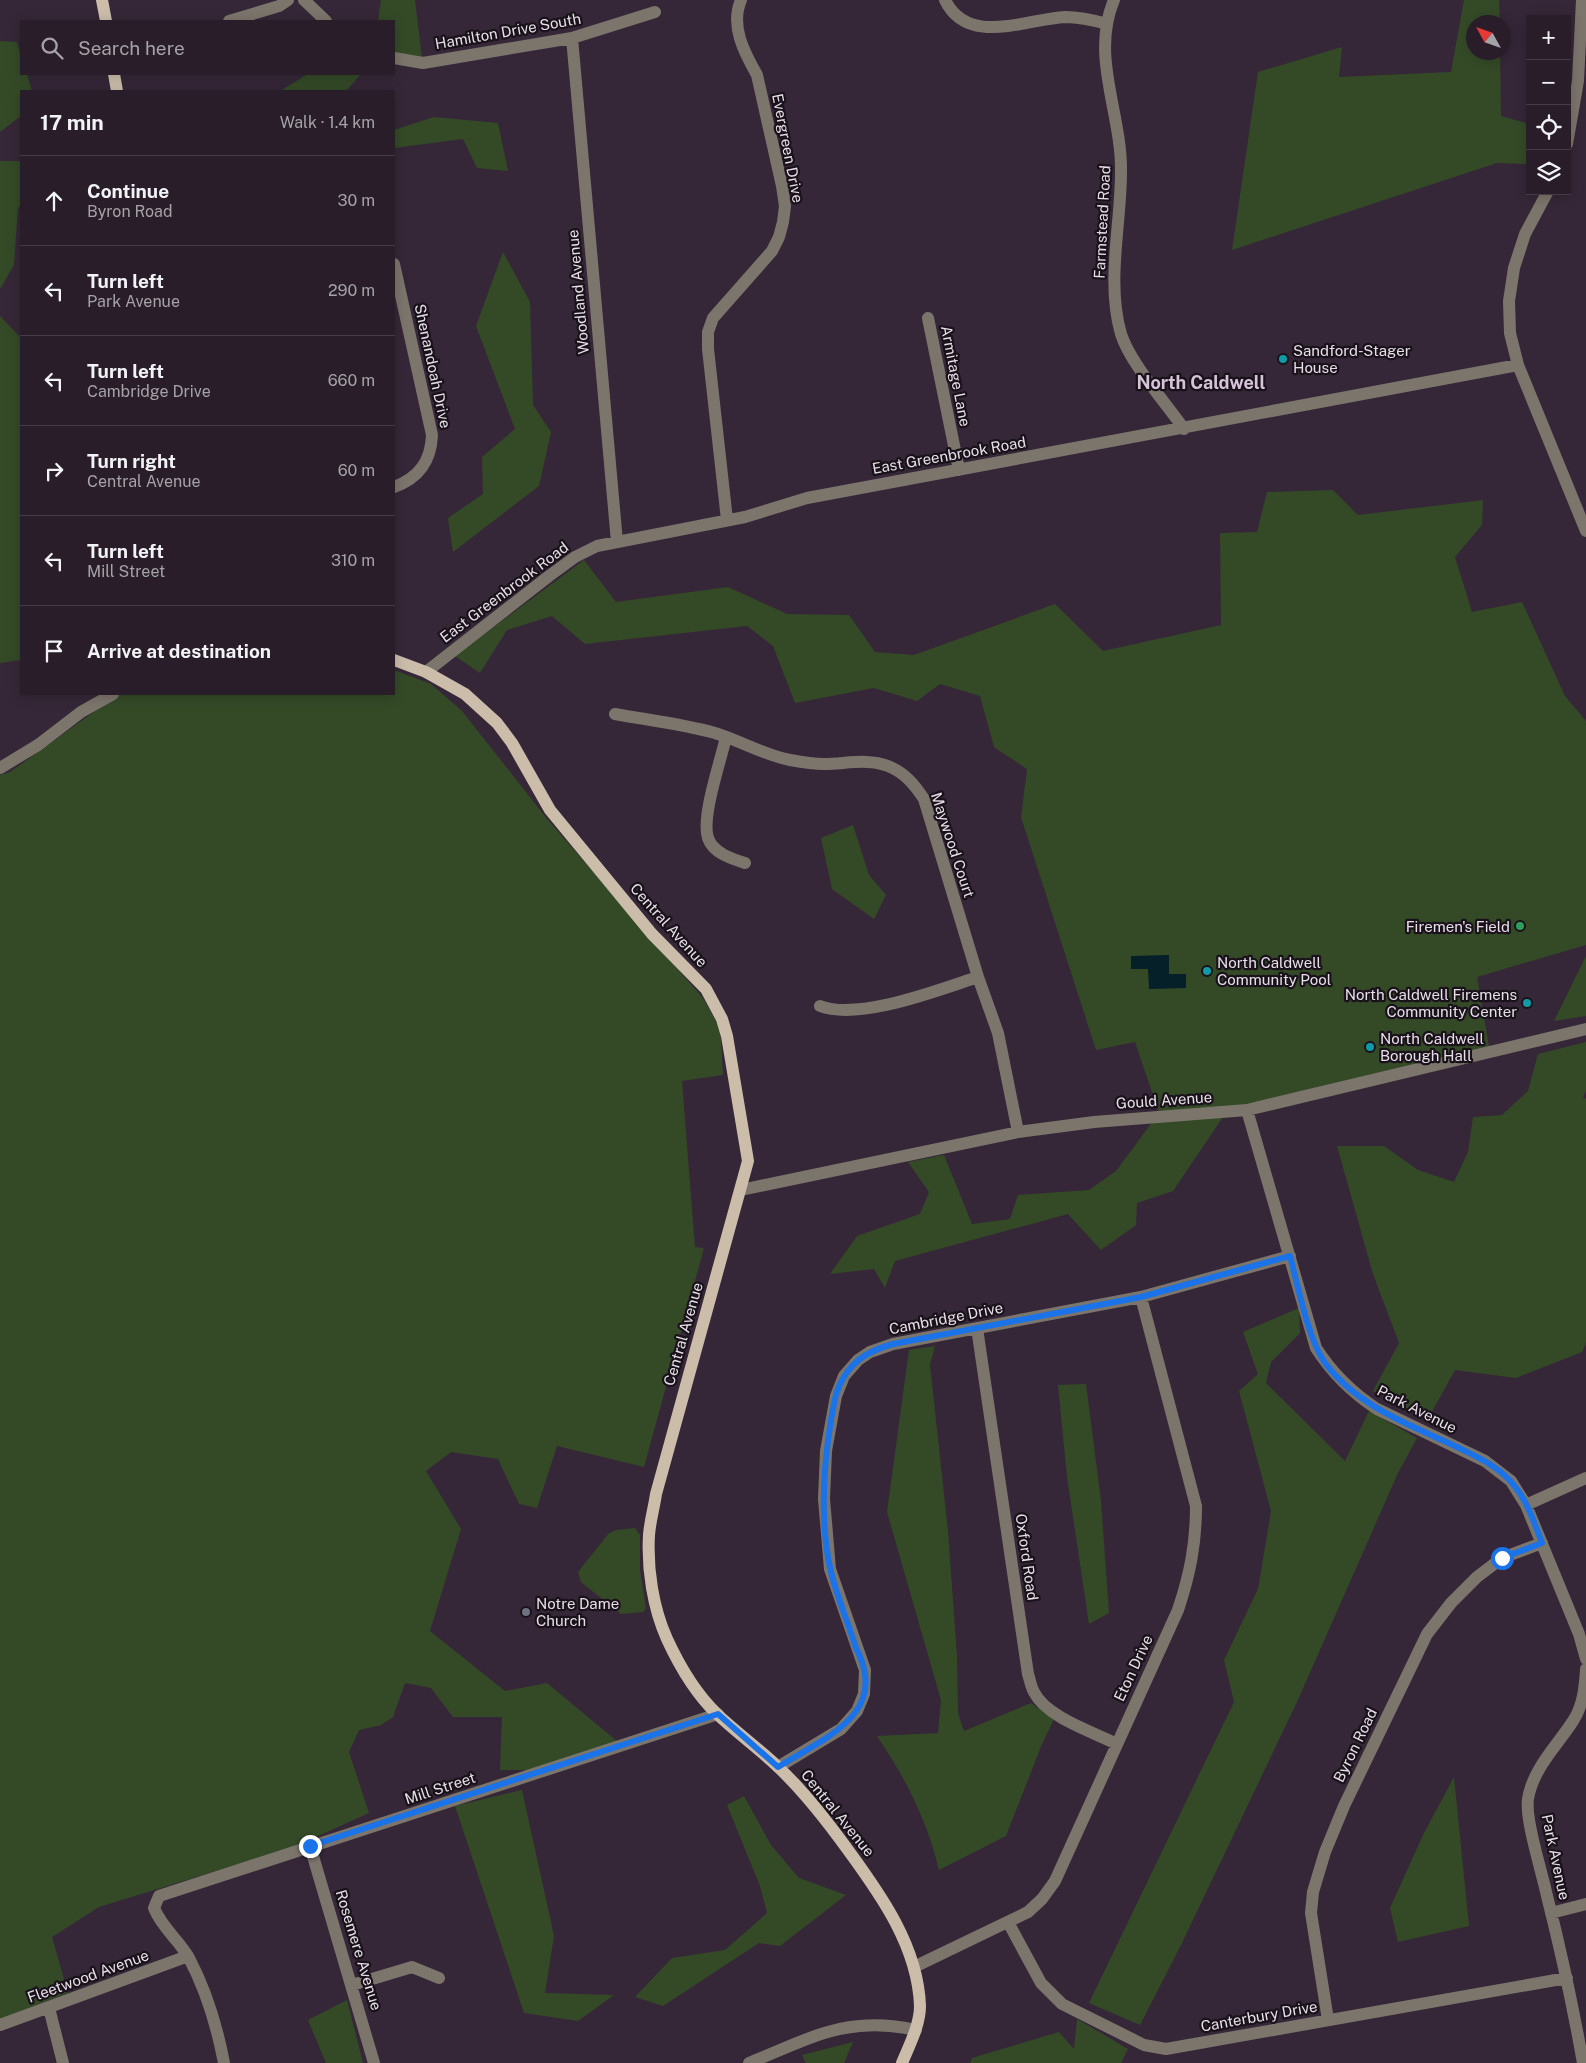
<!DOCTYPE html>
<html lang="en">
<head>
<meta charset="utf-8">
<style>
	body { margin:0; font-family:"Public Sans",sans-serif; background:#342a35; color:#f1f3f6 }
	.controls { position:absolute; right:15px; top:15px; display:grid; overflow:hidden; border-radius:0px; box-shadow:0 2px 12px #0003 }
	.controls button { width:45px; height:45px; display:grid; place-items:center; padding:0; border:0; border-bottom:1px solid #443b46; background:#281d29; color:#f1f3f6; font:25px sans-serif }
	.compass { position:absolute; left:1466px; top:15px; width:45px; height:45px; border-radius:50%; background:#281d29; box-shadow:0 2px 12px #0003; rotate:310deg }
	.stop { position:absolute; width:15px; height:15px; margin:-11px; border:4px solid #1a73e8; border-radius:50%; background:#fff }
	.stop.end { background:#1a73e8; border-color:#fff; box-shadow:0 1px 5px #0008 }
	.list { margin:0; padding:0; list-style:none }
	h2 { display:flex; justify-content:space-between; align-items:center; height:65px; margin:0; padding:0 20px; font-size:21px }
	h2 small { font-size:16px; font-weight:400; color:#a5a2a8 }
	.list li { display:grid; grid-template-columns:32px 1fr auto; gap:15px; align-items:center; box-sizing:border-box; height:90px; padding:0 20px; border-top:1px solid #443b46 }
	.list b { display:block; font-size:19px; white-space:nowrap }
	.list p { margin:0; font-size:16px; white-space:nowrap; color:#a5a2a8 }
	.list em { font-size:16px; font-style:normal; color:#a5a2a8 }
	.icon { flex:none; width:28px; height:28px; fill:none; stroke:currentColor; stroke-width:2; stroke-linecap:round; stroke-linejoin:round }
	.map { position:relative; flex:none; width:1586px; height:2063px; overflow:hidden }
	.search { position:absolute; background:#281d29; box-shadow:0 2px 12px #0003; left:20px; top:20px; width:375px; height:55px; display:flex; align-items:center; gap:12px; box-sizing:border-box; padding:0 18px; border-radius:0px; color:#a5a2a8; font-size:19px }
	.panel { position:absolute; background:#281d29; box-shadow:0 2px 12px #0003; left:20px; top:90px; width:375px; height:605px; border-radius:0px }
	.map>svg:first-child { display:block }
	.green { fill:#344a27 }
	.water { fill:#052028 }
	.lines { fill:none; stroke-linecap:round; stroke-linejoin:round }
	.minor { stroke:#7c756c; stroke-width:12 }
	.major { stroke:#cbbdaa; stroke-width:12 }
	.route { stroke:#1a73e8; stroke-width:6 }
	.culture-dot { fill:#0f9aa8; stroke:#19121a; stroke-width:2 }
	.leisure-dot { fill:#2e9e5b; stroke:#19121a; stroke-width:2 }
	.worship-dot { fill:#6b7280; stroke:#19121a; stroke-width:2 }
	.labels { text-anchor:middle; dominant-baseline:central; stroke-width:4.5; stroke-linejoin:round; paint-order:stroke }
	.street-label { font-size:15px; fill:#e8dee9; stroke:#19121a }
	.poi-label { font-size:15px; fill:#e8dee9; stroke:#19121a; text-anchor:start }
	.quarter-label { font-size:18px; font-weight:bold; fill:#d6c3d9; stroke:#19121a }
</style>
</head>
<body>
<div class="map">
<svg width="1586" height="2063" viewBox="0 0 1586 2063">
	<rect width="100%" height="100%" fill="#352737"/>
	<path class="green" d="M 381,0 L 415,0 L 422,58 L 394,53 L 394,21 L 378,21 Z
		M 1464,0 L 1499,0 L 1500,22 L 1474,22 L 1474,52 L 1500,53 L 1501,116 L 1530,124 L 1530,164 L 1497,163 L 1232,250 L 1258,72 L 1342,47 L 1339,77 L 1451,72 Z
		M 0,41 L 17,42 L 21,57 L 21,74 L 27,74 L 32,91 L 21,91 L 21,116 L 0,132 Z
		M 308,74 L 361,74 L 346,91 L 280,91 Z
		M 434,117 L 498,123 L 508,171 L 477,168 L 463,139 L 394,148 L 394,130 Z
		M 0,161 L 21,161 L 21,205 L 18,208 L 14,265 L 0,289 Z
		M 503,252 L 530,302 L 533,405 L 551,432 L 539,486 L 453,552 L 448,518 L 483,494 L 482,457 L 515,429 L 476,326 Z
		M 0,316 L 21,338 L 21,660 L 0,663 Z
		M 1333,490 L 1358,515 L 1483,500 L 1482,525 L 1455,557 L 1472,612 L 1522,602 L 1565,696 L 1586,721 L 1586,945 L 1477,977 L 1490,1052 L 1229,1108 L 1173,1191 L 1137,1203 L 1136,1225 L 1101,1250 L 1068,1214 L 895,1261 L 885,1288 L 874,1269 L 830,1274 L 857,1236 L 920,1214 L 929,1192 L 908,1162 L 944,1155 L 972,1224 L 1010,1219 L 1018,1195 L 1089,1190 L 1116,1171 L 1159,1113 L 1135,1042 L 1096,1050 L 1021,817 L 1027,769 L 994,747 L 980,696 L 940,684 L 917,701 L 874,688 L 795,703 L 773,646 L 747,626 L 585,644 L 552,616 L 507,630 L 480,673 L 455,656 L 584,560 L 616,602 L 728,587 L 787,614 L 849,615 L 875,652 L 914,655 L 1055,604 L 1103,651 L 1221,625 L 1220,533 L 1257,532 L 1267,492 Z
		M 394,670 L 431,684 L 462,711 L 548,820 L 703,998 L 720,1028 L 723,1075 L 682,1081 L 695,1247 L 704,1248 L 644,1467 L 557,1446 L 537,1508 L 519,1504 L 498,1459 L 451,1452 L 426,1471 L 461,1529 L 430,1631 L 505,1691 L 547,1683 L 618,1742 L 529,1770 L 500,1770 L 502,1717 L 453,1717 L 431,1688 L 405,1683 L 393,1717 L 381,1725 L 359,1730 L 349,1752 L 369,1813 L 294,1847 L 99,1907 L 52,1937 L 68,1993 L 0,2019 L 0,775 L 10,772 L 119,694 L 394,694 Z
		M 853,825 L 869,875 L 886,895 L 874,919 L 832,889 L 821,838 Z
		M 1586,956 L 1586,1016 L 1554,1021 Z
		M 1586,1042 L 1586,1091 L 1583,1097 L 1586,1099 L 1586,1343 L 1582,1352 L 1516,1378 L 1455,1370 L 1428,1419 L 1373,1391 L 1399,1343 L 1373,1274 L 1337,1146 L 1384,1146 L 1418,1170 L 1454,1182 L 1468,1152 L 1473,1117 L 1502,1115 L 1528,1091 L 1538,1054 Z
		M 1299,1308 L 1300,1333 L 1271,1362 L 1266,1383 L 1345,1461 L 1369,1411 L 1417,1438 L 1398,1473 L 1297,1702 L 1181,1945 L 1140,2025 L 1089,2003 L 1234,1702 L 1224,1660 L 1258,1589 L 1271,1511 L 1239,1391 L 1258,1374 L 1243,1332 Z
		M 935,1346 L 930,1365 L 948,1531 L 957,1656 L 958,1713 L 964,1731 L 1031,1703 L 1054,1719 L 1042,1744 L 1006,1836 L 939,1870 C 927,1820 906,1779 877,1736 L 938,1733 L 941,1700 L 887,1512 L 909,1350 Z
		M 1086,1384 L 1101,1501 L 1109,1613 L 1089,1624 L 1067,1477 L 1058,1385 Z
		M 635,1528 L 640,1535 L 640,1570 L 646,1608 L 643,1612 L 621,1614 L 581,1582 L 578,1572 L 609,1533 L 616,1530 Z
		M 1454,1777 L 1469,1926 L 1398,1942 L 1390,1908 L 1424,1833 Z
		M 522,1790 L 554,1936 L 545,1993 L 614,1995 L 578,2021 L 524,2013 L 455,1806 Z
		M 744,1796 L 771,1845 L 799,1878 L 846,1895 L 780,1946 L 759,1943 L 663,2006 L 635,1997 L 672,1958 L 725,1950 L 767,1913 L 760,1886 L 727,1805 Z
		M 347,2000 L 363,2063 L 326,2063 L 308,2020 Z
		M 1077,2019 L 1128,2049 L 1121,2063 L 970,2063 L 972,2058 L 1059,2032 L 1074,2049 Z
		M 853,2042 L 844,2063 L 806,2063 L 802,2055 Z"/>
	<path class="water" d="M 1169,955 L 1169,974 L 1186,974 L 1186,988 L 1149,989 L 1148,969 L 1131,969 L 1131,956 Z"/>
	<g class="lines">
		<path class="minor" d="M 304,0 L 326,21
			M 945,0 C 968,47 1026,19 1065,17 C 1079,17 1093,20 1107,24
			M 1114,0 C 1090,57 1122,113 1121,172 C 1121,225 1106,282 1121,334 C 1130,363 1166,403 1184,429
			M 229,21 L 279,6 L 288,0
			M 572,38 L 617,542
			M 394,58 L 423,63 L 572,38 L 655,12
			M 1567,144 L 1578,81 L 1582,0
			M 1548,191 L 1525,234 L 1514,268 L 1509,301 L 1510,333 L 1518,365 L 1586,531
			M 394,264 L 432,435 C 431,461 419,478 394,487
			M 928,318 L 959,470
			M 727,520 L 708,349 L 708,332 L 713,318 L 772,251 L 779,237 L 783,222 L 785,206 L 782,186 L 757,75 C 744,52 730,26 741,0
			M 426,672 L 549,576 L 575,557 L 597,546 L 745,517 L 807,498 L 1518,365
			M 615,714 C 648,720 683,724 715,733 C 741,741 764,755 790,760 C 801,762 813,764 824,764 C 845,764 868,758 888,766 C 905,773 914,784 924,799 L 978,977 L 998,1033 L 1018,1132
			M 726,737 C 721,760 701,817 708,838 C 713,853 732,859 745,863
			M 0,768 L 38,745 L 81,712 L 113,694
			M 820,1006 C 859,1021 938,990 978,977
			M 1247,1110 L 1316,1348 C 1332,1373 1351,1392 1377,1409 L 1485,1461 L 1511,1481 L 1526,1505 L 1579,1634 L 1586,1659
			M 741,1190 L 1018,1132 L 1094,1122 L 1247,1110 L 1586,1029
			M 977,1328 L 1028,1674 C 1030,1680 1031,1687 1034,1692 C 1046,1717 1093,1732 1117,1744
			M 1526,1505 L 1586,1478
			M 778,1767 L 841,1729 L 857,1711 L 864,1694 L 865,1670 L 830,1569 L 824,1499 L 826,1451 L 836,1396 L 844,1376 L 858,1360 L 870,1352 L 893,1344 L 1141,1297 L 1290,1256
			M 310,1846 L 374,2063
			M 1551,1913 L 1586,1904
			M 1008,1922 L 1041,1983 L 1062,2004 L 1144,2045 L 1166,2049 L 1567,1978
			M 914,1967 L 1028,1912 L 1042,1899 L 1055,1881 L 1178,1610 C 1190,1574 1196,1544 1196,1506 L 1141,1297
			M 352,1985 L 412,1967 L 439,1978
			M 49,2008 L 63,2063
			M 1328,2020 L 1311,1913 L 1313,1892 L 1325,1852 L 1344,1806 L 1427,1634 L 1451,1603 L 1477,1577 L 1502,1558 L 1542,1543
			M 0,2025 L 188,1956
			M 224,2063 C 217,2026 207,1992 189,1958 C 179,1940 162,1928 154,1908 L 159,1896 L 718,1714
			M 749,2063 C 810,2038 848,2015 916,2030
			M 1583,2063 C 1573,2007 1561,1951 1547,1896 C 1542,1872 1525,1820 1528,1799 C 1533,1768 1557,1746 1573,1721 C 1583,1706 1585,1687 1586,1669"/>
		<path class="major" d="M 102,0 L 106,21
			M 114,74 L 117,91
			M 394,660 L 426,672 L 465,694 L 497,723 L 512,743 L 550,810 L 652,934 L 706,989 L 722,1019 L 727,1036 L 748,1161 L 656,1494 C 654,1508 650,1521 649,1535 C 647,1569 653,1608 667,1639 C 679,1665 696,1694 717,1714 C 736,1732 758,1748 777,1766 C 804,1791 827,1821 848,1850 C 881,1895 918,1947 920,2006 C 920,2025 909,2046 902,2063"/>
	</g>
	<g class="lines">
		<path class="route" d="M 310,1846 L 718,1714 L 778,1767 C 824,1738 891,1714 856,1648 C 848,1622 836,1595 830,1568 C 820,1520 823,1469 831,1420 C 834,1405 835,1390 844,1377 C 855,1358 872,1350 893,1344 L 1141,1297 L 1290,1256 C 1298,1286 1308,1339 1325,1363 C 1357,1406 1408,1424 1455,1446 C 1475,1456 1497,1465 1512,1483 C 1527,1500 1534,1522 1542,1543 L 1502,1558"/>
	</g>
	<g class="culture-dot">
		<circle cx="1283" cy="359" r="5"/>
		<circle cx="1207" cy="971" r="5"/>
		<circle cx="1527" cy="1003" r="5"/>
		<circle cx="1370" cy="1047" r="5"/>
	</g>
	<circle class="leisure-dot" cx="1520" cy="926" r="5"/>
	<circle class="worship-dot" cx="526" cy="1612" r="5"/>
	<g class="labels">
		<g class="street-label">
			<text transform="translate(508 31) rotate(-10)">Hamilton Drive South</text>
			<text transform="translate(788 148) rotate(79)">Evergreen Drive</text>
			<text transform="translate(1102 222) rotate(-87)">Farmstead Road</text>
			<text transform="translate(578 292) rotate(-95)">Woodland Avenue</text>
			<text transform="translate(433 366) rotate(78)">Shenandoah Drive</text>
			<text transform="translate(956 376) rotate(79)">Armitage Lane</text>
			<text transform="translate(949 455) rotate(-10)">East Greenbrook Road</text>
			<text transform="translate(504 592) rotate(-37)">East Greenbrook Road</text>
			<text transform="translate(953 845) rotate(72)">Maywood Court</text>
			<text transform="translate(669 925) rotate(48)">Central Avenue</text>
			<text transform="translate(1164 1100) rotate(-4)">Gould Avenue</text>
			<text transform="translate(946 1318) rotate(-11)">Cambridge Drive</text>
			<text transform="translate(683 1334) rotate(-74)">Central Avenue</text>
			<text transform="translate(1417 1409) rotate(27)">Park Avenue</text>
			<text transform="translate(1027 1557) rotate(82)">Oxford Road</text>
			<text transform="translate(1133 1668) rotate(-65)">Eton Drive</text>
			<text transform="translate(1355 1745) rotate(-64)">Byron Road</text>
			<text transform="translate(440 1788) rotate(-18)">Mill Street</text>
			<text transform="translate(838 1813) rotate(51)">Central Avenue</text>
			<text transform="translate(1556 1857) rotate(78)">Park Avenue</text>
			<text transform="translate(359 1950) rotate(73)">Rosemere Avenue</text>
			<text transform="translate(88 1976) rotate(-20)">Fleetwood Avenue</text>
			<text transform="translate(1259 2016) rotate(-10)">Canterbury Drive</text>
		</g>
		<g class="poi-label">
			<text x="1293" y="350">Sandford-Stager<tspan x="1293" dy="17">House</tspan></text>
			<text x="1510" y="926" text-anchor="end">Firemen's Field</text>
			<text x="1217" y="962">North Caldwell<tspan x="1217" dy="17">Community Pool</tspan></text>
			<text x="1517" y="994" text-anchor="end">North Caldwell Firemens<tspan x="1517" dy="17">Community Center</tspan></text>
			<text x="1380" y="1038">North Caldwell<tspan x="1380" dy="17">Borough Hall</tspan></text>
			<text x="536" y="1603">Notre Dame<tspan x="536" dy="17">Church</tspan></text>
		</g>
		<g class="quarter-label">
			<text x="1201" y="382">North Caldwell</text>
		</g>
	</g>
</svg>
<div class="controls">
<button>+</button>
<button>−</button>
<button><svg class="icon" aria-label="locate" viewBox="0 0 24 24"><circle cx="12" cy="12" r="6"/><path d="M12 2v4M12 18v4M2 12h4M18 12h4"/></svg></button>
<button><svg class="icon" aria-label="layers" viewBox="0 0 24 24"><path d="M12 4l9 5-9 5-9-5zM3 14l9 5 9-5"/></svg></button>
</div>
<svg class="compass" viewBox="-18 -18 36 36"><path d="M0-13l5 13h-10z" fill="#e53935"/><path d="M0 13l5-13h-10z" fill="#a5a2a8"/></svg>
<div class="stop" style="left:1502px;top:1558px"></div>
<div class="stop end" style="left:310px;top:1846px"></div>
<div class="search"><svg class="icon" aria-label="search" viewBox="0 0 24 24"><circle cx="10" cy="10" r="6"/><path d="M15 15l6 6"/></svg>Search here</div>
<section class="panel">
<h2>17 min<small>Walk · 1.4 km</small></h2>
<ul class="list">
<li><svg class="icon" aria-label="ahead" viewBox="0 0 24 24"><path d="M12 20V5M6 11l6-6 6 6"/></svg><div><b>Continue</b><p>Byron Road</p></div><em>30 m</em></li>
<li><svg class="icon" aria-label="left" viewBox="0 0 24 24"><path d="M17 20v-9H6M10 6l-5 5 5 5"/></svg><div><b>Turn left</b><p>Park Avenue</p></div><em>290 m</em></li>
<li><svg class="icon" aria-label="left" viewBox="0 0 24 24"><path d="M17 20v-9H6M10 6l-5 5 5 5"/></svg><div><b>Turn left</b><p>Cambridge Drive</p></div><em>660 m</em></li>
<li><svg class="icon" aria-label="right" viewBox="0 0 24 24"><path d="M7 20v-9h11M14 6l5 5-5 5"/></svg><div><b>Turn right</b><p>Central Avenue</p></div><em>60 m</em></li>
<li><svg class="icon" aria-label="left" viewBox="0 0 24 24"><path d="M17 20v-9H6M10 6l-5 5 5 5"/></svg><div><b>Turn left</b><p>Mill Street</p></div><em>310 m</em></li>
<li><svg class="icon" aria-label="arrive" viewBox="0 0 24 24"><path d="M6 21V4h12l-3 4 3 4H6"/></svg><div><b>Arrive at destination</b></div></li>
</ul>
</section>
</div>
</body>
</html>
